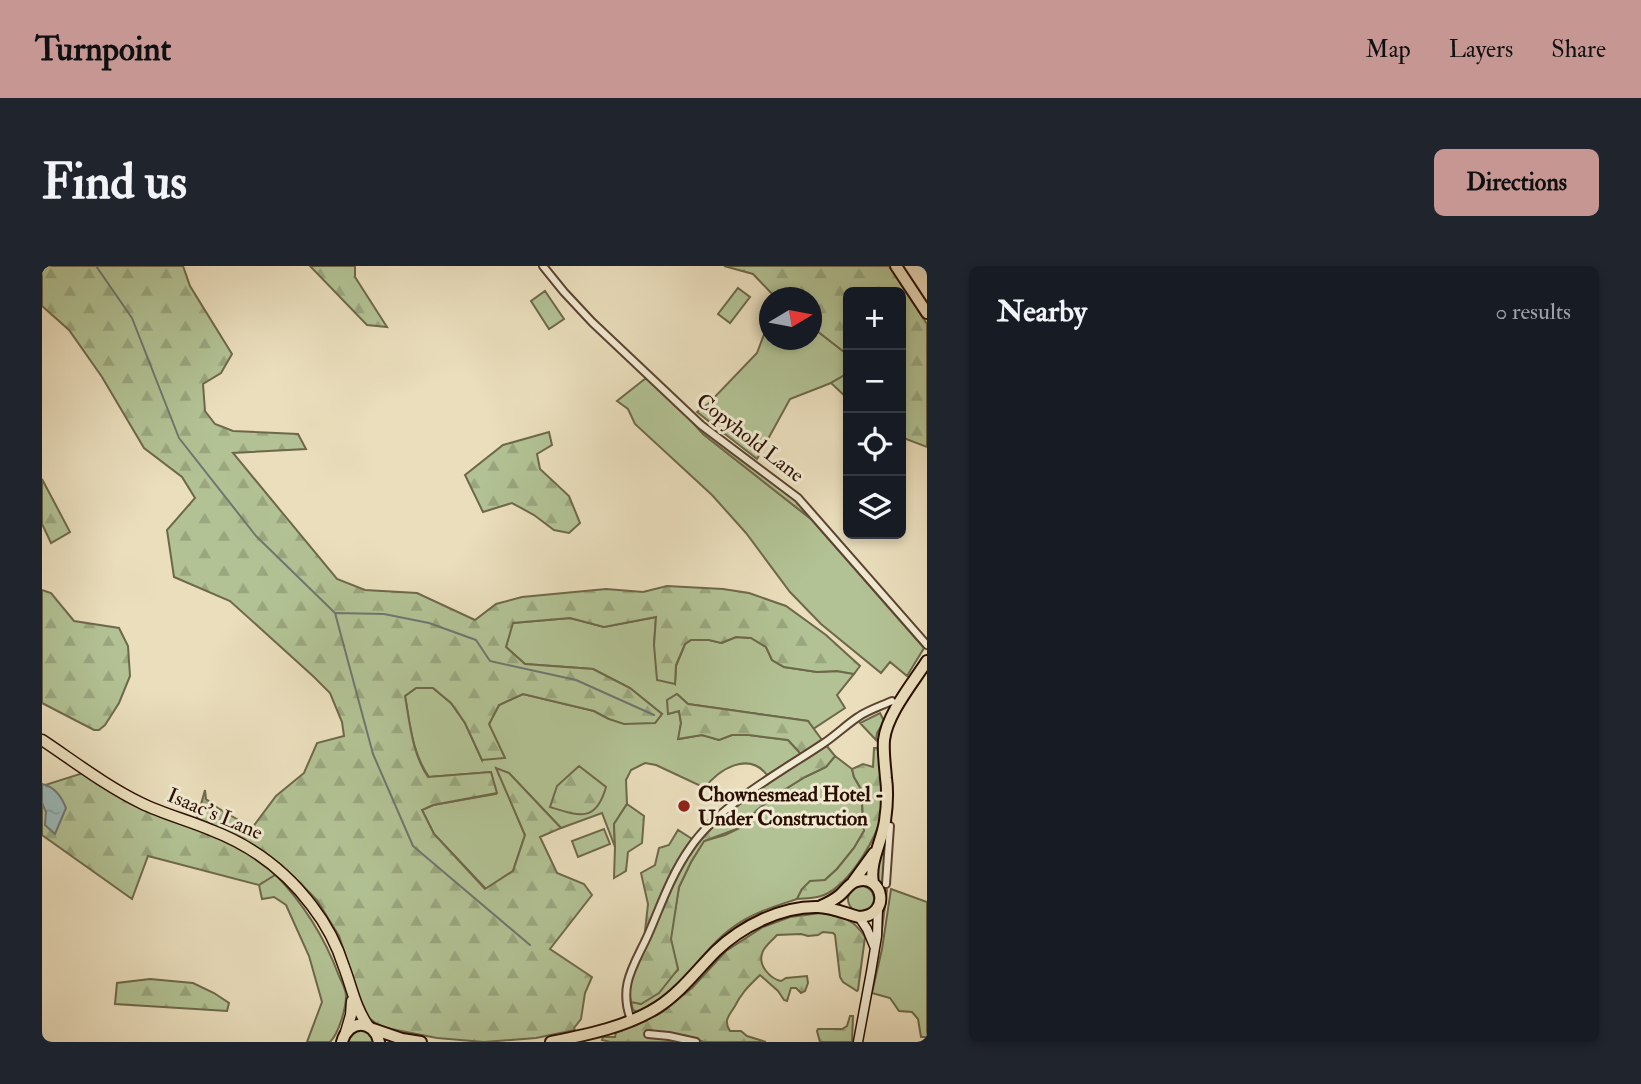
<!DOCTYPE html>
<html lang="en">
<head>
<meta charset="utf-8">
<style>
	body { margin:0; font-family:"IM FELL Double Pica",serif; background:#20242c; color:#f1f3f6 }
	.controls { position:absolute; right:21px; top:21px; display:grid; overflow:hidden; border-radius:10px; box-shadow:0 4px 10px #0003 }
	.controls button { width:63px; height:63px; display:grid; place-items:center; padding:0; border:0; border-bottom:2px solid #363941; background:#171b24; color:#f1f3f6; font:35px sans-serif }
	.compass { position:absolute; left:717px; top:21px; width:63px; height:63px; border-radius:50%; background:#171b24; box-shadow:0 4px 10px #0003; rotate:80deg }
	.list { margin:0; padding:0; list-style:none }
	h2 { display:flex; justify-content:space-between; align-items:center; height:91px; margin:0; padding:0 28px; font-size:30px }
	h2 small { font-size:23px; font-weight:400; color:#9ea1a6 }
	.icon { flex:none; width:38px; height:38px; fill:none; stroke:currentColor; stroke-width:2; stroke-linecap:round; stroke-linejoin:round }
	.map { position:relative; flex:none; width:885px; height:776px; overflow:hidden; border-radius:10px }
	header { display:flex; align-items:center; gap:42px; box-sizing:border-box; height:98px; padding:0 35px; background:#c59692; color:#111 }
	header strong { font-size:33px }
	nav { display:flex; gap:38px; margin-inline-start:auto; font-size:24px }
	.intro { display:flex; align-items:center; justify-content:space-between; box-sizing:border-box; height:168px; padding:0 42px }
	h1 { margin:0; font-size:49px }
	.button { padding:18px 32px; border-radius:10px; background:#c59692; color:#111; font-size:24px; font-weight:700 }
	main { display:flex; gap:42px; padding:0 42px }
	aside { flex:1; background:#171b24; border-radius:10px; box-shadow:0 4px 10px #0003 }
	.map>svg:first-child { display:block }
	.green { fill:#b2c294; stroke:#6e684a; stroke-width:2 }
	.forest { fill:url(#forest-firs); stroke:#6e684a; stroke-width:2 }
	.water { fill:url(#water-ripples); stroke:#6e7670; stroke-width:2 }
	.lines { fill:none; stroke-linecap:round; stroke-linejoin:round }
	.stream { stroke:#6e7670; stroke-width:2 }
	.street-casing { stroke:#5b4330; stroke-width:10 }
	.secondary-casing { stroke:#2b0f01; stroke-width:11 }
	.primary-casing { stroke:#2b0f01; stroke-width:13 }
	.highway-casing { stroke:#2b0f01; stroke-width:14 }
	.street { stroke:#f1ead3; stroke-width:6 }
	.secondary { stroke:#f1ead3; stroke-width:8 }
	.primary { stroke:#eadebc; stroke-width:10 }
	.highway { stroke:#eadebc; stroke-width:10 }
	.poi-dot { fill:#8f2418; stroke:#f1ead3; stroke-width:2.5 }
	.labels { text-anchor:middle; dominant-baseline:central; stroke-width:6; stroke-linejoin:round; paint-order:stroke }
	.street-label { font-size:21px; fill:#2b0f01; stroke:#f1ead3 }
	.poi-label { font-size:21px; font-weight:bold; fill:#2b0f01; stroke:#f1ead3; text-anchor:start }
</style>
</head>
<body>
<header>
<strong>Turnpoint</strong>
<nav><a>Map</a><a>Layers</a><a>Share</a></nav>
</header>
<div class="intro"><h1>Find us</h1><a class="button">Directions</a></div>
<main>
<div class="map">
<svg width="885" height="776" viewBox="0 0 885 776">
	<defs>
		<pattern id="forest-firs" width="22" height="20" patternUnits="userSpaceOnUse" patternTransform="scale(1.75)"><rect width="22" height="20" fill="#b2c294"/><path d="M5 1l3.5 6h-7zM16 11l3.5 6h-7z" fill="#99a67e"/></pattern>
		<pattern id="water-ripples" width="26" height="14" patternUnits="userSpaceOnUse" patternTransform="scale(1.75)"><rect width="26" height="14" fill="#9bbaba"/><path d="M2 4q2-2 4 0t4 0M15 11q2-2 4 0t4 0" fill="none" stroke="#869f9e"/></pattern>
	</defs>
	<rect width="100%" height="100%" fill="#eadebc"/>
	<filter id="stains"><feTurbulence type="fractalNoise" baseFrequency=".00286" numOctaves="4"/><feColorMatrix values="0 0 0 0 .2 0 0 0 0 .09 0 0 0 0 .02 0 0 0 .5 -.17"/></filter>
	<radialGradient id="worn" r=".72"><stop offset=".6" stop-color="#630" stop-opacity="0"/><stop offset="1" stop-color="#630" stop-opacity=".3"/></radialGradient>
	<path class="green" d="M 696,22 L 708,31 L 688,57 L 676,48 Z
		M 503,25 L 522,53 L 507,63 L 489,35 Z
		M 727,55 L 727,74 L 769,74 L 770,61 L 806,89 L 806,107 L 789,117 L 748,133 L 715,193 L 655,146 L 667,137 L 715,87 Z
		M 604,112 L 648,153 L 661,168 L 769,253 L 882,382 L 865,410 L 848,396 L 839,407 L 779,358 L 748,326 L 704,267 L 670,229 L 593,158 L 586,143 L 575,135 Z
		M 614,351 L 612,379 L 633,417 L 634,400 L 643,378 L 649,374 L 667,374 L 680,377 L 694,371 L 709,372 L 724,381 L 730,394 L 742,401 L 775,406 L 795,405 L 812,408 L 795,429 L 803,442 L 771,463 L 766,455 L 646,438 L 635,428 L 626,434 L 626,448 L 637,445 L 639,457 L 637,473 L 660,469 L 677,474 L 690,469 L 707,469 L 746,474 L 759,488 L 725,509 C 707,485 676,503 663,522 L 614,499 L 603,497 L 589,504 L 584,514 L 585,538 L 572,558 L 573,581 L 560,547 L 519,562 L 467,507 L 455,503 L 483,569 L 471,605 L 444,623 L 392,568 L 380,544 L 391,539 L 454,528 L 449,506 L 387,511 C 370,487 368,458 363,430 L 374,422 L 391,422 L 409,437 L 423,457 L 440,494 L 447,458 L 457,439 L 481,428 L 552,445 L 567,453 L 613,457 L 620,448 L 588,422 L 551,403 L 483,398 L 464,381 L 470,357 L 528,352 L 562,361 Z
		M 838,447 L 842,455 L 835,467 L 834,474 L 818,457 Z
		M 793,490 L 810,503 L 812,511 L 819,523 L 822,565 L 812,582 L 795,603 L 783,614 L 760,623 L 755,633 C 734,640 713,646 694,659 C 671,674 656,698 637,718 C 625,729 610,738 596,746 L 591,744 L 589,736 L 599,738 L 636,704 L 628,673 L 637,621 L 649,596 L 662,575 L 683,569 L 700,561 L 715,544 L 734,529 L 763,511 L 784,501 Z
		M 562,563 L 568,578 L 536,591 L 530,575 Z
		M 842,588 L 843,588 L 842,620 L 845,624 L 839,672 L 838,655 L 843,635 L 833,605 L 838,589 Z
		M 233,608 C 261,637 283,672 297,710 C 300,716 304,724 304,730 C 304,742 297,767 288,776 L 265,776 L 280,736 L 267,690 L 244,639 L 232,631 L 220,633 L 217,619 Z
		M806 633a13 13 0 1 1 26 0a13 13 0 1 1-26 0Z
		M 849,623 L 885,636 L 885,771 L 879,771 L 876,753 L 870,746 L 857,745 L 848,732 L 830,727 L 840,683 Z
		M 324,763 L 333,776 L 304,776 L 309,765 Z"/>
	<path class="forest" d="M 0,0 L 141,0 L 148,20 L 190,88 L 179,107 L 161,118 L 163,145 L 173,158 L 191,165 L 256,168 L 264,183 L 191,187 L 295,313 L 323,324 L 375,327 L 433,354 L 454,338 L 480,331 L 564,323 L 601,326 L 625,320 L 681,323 L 707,327 L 744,340 L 784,369 L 818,400 L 812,408 L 795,405 L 775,406 L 742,401 L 730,394 L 724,381 L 709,372 L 694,371 L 679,377 L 667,374 L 649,374 L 643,378 L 634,399 L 633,418 L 615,414 L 612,379 L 614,351 L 562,361 L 528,352 L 471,357 L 464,381 L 483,398 L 551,403 L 588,422 L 620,448 L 613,457 L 582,458 L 567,453 L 552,445 L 481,428 L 457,439 L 447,458 L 463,492 L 440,494 L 423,457 L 409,437 L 391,422 L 374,422 L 363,430 C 368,458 370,487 386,511 L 449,506 L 455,527 L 391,539 L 380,544 L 392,568 L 443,623 L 471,605 L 483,569 L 454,502 L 467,507 L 519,562 L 498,571 L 515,607 L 542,618 L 550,629 L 508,683 L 550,711 L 543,727 L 539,753 L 532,762 L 533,764 L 494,772 L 442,776 L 395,772 L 339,761 L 323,749 L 297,670 L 275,634 L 252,611 L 233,609 L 217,619 L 106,590 L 90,633 L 0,569 L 0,520 L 41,507 L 100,542 L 152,563 L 163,524 L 164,533 L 176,542 L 210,562 L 234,530 L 262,507 L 275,477 L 302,470 L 300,456 L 288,427 L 272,411 L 188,335 L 132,311 L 125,264 L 153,232 L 140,211 L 102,182 L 60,111 L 27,64 L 0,40 Z
		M 268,0 L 313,0 L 313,11 L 345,61 L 325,59 Z
		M 682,0 L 847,0 L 885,58 L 885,181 L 859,171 L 859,26 L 806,26 L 806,89 L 770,61 L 769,32 L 733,31 L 711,8 Z
		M 806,107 L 806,133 L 789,117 Z
		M 648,153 L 682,181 L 753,234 L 769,253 L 661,168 Z
		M 507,166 L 510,179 L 495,188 L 498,203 L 527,230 L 538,257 L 527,267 L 512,264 L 492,249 L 470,237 L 441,246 L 423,209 L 461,179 Z
		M 0,213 L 28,266 L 9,277 L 0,258 Z
		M 0,324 L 9,327 L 32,355 L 77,362 L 86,380 L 88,410 L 77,437 L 63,459 L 57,464 L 52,464 L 0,437 Z
		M 635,428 L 646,438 L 766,455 L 780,474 L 759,488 L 746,474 L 707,469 L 690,469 L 677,474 L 660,469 L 636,473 L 639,457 L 637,445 L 626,448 L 625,434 Z
		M 784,479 L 793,490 L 784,501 L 763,511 L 734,529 L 715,544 L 700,561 L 662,575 L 649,596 L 637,621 L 629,673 L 636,703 L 617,727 L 599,738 L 589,736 C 583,716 601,685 609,666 L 603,665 L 606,638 L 599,607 L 613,599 L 617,582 L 627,579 L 636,564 L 655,576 C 693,537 738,509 784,479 Z
		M 832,482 L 836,482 C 839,502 843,522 841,542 C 837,570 808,618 782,629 C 773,633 763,632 755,633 L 760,623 L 768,615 L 783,614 L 795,603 L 812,582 L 822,565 L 819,523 L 812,511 L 810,503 L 821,498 L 831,501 Z
		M 537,500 L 564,521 C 554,557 537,550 508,541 L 515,520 Z
		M 585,538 L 602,550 L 600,577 L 586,586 L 584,605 L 572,612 L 573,581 L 572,558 Z
		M 779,647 C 801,651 811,652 823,671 L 816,724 L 815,725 L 801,716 L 798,711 L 793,669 L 791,667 L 781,666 L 776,669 L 766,670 L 759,668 L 735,669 C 730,675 721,681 720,688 C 716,700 729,713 739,715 L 744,712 L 765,710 L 766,717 L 763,725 L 759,727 L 754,722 L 749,722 L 745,735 L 742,734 L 736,725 L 718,709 C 708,719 699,727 693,740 C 687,750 681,754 688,765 L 699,765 L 705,770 L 724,776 L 662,776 L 644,770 L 642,776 L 568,776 L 560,774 L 561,771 L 573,771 L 574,766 L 617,748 L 650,722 L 684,685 L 721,661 L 748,651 Z
		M 108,713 L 151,717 L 172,727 L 187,737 L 185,745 L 73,738 L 75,717 Z
		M 808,750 L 811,750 L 810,776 L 778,776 L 775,765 L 776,763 L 800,763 L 805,760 Z"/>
	<path class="water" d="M 0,518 C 13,521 19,530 24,542 L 13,568 L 3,559 L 4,546 L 0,537 Z"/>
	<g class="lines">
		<path class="stream" d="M 54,0 L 90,52 L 137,172 L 214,270 L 293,347 L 331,488 L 371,580 L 488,679
			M 294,347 L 342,348 L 387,357 L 434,374 L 448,395 L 534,414 L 612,449"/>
		<defs>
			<path id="street" d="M 501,0 L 522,26 L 550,56 L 659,159 L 756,232 L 885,379
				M 844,618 L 848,560
				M 589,754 C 576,719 592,700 606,669 C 619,639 629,609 648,582 C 677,539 739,506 782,477 C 794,469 804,459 816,451 C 826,444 839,440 850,435
				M 606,768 L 627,770 L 654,776"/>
			<path id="secondary" d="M 817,651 L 825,663 L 832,680
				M 816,776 L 829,706 L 835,670 L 836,642"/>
			<path id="primary" d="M 0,474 C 33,496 64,520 99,537 C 121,548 146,554 169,564 C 211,580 243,604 270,640 C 284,658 295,679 302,701 C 310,722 313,741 326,760
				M 304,766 L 309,749 L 310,735"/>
			<path id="highway" d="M 854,0 L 885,47
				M 811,616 L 832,587
				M 831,617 C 827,596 840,576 843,555 C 845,541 846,526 844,512 C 843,499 841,487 842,474 C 845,448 871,417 885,395
				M 331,763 L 360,773 L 379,776
				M 300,776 C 306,753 332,753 337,776
				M 509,776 C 544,769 585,761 616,741 C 639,726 655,704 674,685 C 700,660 740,640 776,641 C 789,641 805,648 817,651 C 850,650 841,607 815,615 C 807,617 804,624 798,629 C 792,634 786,637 779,640"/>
		</defs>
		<use href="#street" class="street-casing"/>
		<use href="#secondary" class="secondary-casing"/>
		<use href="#primary" class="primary-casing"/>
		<use href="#highway" class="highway-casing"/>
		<use href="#street" class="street"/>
		<use href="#secondary" class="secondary"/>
		<use href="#primary" class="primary"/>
		<use href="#highway" class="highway"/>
	</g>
	<circle class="poi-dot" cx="642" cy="540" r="7"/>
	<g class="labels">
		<g class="street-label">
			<text transform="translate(708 172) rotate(38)">Copyhold Lane</text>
			<text transform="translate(173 548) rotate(23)">Isaac's Lane</text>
		</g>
		<g class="poi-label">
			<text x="656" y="528">Chownesmead Hotel -<tspan x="656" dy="24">Under Construction</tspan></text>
		</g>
	</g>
	<rect width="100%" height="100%" filter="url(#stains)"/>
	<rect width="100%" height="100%" fill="url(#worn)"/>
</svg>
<div class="controls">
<button>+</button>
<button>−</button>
<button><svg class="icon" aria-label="locate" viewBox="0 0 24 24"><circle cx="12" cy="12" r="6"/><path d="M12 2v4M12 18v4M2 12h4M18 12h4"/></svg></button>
<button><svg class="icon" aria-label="layers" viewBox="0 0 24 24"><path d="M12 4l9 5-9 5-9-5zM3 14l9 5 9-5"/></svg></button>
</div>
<svg class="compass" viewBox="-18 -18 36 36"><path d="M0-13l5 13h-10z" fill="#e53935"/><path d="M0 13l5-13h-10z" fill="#9ea1a6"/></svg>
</div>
<aside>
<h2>Nearby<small>0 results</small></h2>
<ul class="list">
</ul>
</aside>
</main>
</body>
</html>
